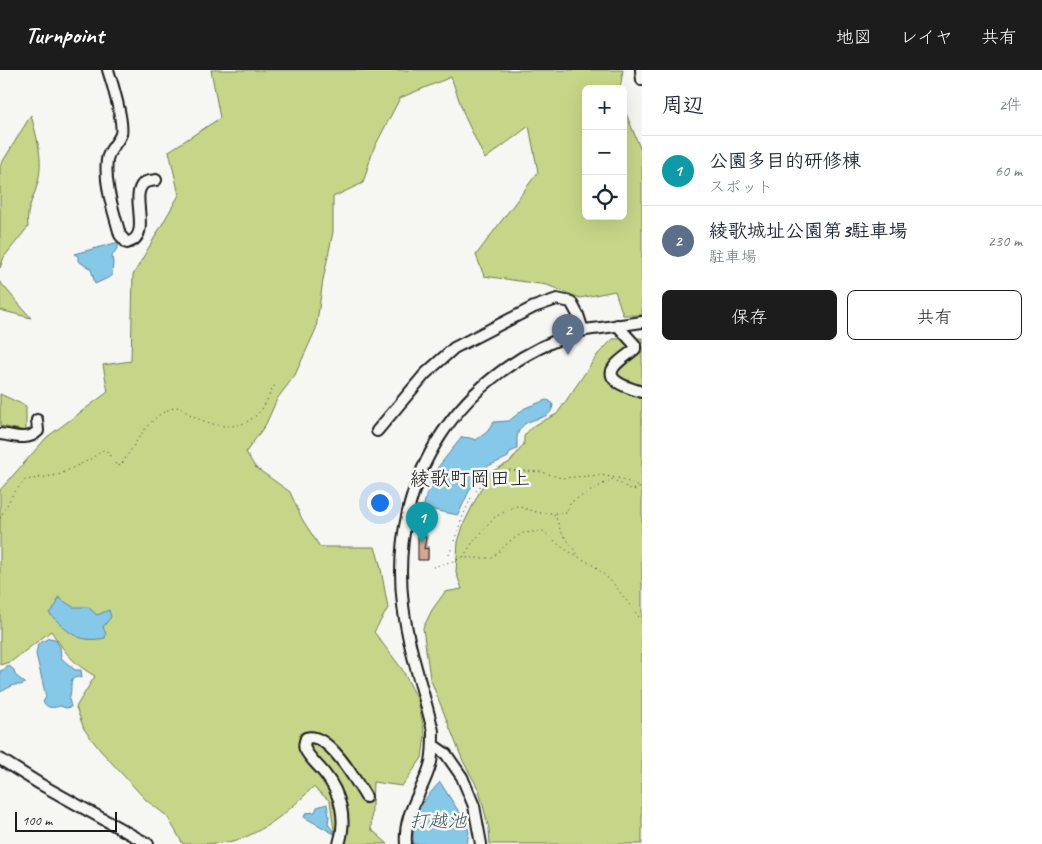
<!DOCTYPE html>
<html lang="ja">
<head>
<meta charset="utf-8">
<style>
	body { margin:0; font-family:Caveat,"Klee One",sans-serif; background:#f2f2f3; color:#1f2937 }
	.controls { position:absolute; right:15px; top:15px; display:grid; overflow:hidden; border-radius:8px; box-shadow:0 5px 20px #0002 }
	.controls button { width:45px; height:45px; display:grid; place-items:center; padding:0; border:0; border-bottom:1px solid #e0e1e3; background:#fff; color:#1f2937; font:25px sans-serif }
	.scale { position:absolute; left:15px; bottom:12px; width:102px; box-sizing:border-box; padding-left:5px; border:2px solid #1c1c1c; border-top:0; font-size:14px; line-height:18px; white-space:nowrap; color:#1c1c1c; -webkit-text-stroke:4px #f6f6f2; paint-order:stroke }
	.you { position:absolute; left:379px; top:432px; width:18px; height:18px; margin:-12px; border:4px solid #fff; border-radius:50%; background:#1a73e8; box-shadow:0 0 0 8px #1a73e833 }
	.badge { display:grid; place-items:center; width:32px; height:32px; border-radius:50%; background:#1c1c1c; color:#fff; font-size:16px; font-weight:700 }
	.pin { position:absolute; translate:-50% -41px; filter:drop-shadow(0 1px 2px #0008) }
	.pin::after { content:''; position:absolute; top:26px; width:18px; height:15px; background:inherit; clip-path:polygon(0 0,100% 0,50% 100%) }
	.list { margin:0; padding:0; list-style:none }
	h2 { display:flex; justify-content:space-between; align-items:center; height:65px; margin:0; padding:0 20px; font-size:21px }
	h2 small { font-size:16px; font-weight:400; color:#747a83 }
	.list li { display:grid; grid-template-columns:32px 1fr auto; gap:15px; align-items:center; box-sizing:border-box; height:70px; padding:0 20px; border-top:1px solid #e0e1e3 }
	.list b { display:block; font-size:19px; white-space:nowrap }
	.list p { margin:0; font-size:16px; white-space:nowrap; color:#747a83 }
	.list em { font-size:16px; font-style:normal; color:#747a83 }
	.actions { display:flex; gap:10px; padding:15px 20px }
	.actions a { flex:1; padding:11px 0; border:1px solid #1c1c1c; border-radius:8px; text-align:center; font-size:18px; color:#1c1c1c }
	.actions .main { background:#1c1c1c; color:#fff }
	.icon { flex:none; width:28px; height:28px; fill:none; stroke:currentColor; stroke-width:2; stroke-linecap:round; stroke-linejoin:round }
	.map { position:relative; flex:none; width:642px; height:774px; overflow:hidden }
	header { display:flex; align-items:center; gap:30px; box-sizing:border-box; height:70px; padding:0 25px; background:#1c1c1c; color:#fff }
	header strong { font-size:24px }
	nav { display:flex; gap:28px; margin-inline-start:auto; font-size:18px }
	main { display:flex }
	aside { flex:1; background:#fff }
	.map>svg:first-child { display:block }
	.green { fill:#c7d589; stroke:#727852 }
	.water { fill:#86c8e7; stroke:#5c8396 }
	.building { fill:#d9a88c; stroke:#1c1c1c; filter:url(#shadow) }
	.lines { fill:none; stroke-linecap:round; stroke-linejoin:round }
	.minor-casing { stroke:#1c1c1c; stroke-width:14 }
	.path { stroke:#1c1c1c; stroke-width:1; stroke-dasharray:1 4; stroke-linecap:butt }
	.minor { stroke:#f6f6f2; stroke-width:10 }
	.labels { text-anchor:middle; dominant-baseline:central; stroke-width:5; stroke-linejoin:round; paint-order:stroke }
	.water-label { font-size:19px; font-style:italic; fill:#415863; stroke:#f6f6f2 }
	.quarter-label { font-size:20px; fill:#1c1c1c; stroke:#f6f6f2 }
</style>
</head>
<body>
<header>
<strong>Turnpoint</strong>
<nav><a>地図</a><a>レイヤ</a><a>共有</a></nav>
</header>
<main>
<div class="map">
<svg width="642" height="774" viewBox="0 0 642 774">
	<defs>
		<filter id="shadow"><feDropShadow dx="2" dy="-2" stdDeviation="0" flood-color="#0004"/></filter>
	</defs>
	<rect width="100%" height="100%" fill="#f6f6f2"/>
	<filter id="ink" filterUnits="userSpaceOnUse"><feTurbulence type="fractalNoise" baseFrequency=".02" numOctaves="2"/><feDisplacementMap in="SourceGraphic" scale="10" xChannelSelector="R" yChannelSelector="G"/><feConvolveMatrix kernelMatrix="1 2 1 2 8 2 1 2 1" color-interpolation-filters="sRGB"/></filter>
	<g filter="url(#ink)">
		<path class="green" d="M 211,0 L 623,0 L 620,19 L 586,19 L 586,146 L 623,146 L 623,36 L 642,83 L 642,245 L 623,245 L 615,221 L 580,228 L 547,215 L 484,206 L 476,185 L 538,102 L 529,56 L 485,89 L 465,47 L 451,7 L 400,28 L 373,80 L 363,113 L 333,127 L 333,162 L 323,210 L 316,259 L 295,305 L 277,329 L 266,354 L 246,382 L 255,397 L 290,422 L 302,449 L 320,477 L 375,477 L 380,494 L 388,538 L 374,562 L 402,599 L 418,630 L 425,665 L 422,688 L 402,716 L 373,712 L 371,759 L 388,774 L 346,774 L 334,760 L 330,731 L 313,717 C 293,738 262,764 233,771 C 216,774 199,774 183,774 L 167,746 L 146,730 L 100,680 L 84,659 L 76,637 L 95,606 C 72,593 65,582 51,561 L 12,591 L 0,595 L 0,420 L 47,367 L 108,322 L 103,295 L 131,291 L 133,205 L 179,125 L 169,81 L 220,48 Z
			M 31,45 C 36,65 43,86 39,107 C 36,126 25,137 28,157 L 4,187 L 0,198 L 0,96 Z
			M 0,212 L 31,248 L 0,240 Z
			M 642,268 L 642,774 L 490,774 L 489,759 L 479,720 L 463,691 L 430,608 L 423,558 L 432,540 L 445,522 L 462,519 L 456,502 L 458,472 L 464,453 L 489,403 L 510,392 L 524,374 L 524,366 L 533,356 L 557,344 L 598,284 L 613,269 Z
			M 0,324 L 26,336 L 26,361 L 0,356 Z"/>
		<path class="water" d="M 119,172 L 118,177 L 112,186 L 113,193 L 112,206 L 95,214 L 91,199 L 78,191 L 78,186 L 74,184 Z
			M 546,330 L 550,331 L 553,335 C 551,355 522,342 517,367 C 517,371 517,375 517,379 L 510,382 L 508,387 C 497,394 476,396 476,412 L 470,419 L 458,445 L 423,438 L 429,415 L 438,397 L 462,367 L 470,368 L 476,370 L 487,362 L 494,352 L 509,351 L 525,338 Z
			M 58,527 L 73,537 L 88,537 L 97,545 L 109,540 L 111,547 L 103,557 L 106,564 L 105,568 C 77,574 67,561 49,543 L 57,534 Z
			M 49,568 L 55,569 L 60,577 L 61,588 L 75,600 L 81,600 L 82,608 L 77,607 L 72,609 C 70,616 72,622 69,629 L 71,637 L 66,638 L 60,636 C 53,638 48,639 43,632 L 46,627 L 36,584 L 38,574 Z
			M 8,595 L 14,600 L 15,605 L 25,613 L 21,615 L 14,615 L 0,622 L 0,601 L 5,599 Z
			M 440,712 L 466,753 L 469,762 L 467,774 L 414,774 C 409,746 422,732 440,712 Z
			M 327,734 L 329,746 L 328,754 L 336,765 L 304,747 L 306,743 L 315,742 L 317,737 Z"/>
		<path class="building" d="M 418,466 L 426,467 L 424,479 L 428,478 L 428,490 L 418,490 Z"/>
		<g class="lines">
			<defs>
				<path id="minor" d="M 108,0 C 112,12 124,52 121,64 C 118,73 108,80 107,90 C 104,115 114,142 120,165 L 127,173 C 154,166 128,126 144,113 C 147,111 152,111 156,110
					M 641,0 L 642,10
					M 617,255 L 635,275 L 635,279 C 628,285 619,290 614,297 C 603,312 633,319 642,322
					M 377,361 L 425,304 L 454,278 L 534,237 L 557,229 L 571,232 L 578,245 L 583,260
					M 0,364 C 13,365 27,372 38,361 L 37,350
					M 433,675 L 446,684 L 462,707 L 474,736 L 481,774
					M 0,689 L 40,714 L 148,774
					M 339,774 C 347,750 341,724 325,704 C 319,696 309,688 305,679 C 303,675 305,672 306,668 C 328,661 356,711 366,727
					M 406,774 C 403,742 424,721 431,692 C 433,682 433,671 433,661 C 423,619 408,578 403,535 C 388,408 460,299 582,261 C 588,259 595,259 601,258 C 614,256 628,254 642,252"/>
			</defs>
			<use href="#minor" class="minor-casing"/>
			<path class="path" d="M 554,444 C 558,450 558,457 562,463 C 568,471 574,479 579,487
				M 0,448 L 13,424 L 25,410 L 58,405 L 89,390 L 103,380 L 106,380 L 117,396 L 121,395 C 136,374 151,340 179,337 C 204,355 239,368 262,339 C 267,332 270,322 275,315
				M 449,485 L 463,446 L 471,428 L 481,414 L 509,400 L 542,402 L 561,408 L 601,405 L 622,409 L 642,418
				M 463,487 L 473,472 L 495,447 L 516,436 L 540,443 L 566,443 L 571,432 L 612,409 L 632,420 L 642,417
				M 433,497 L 463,488 L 492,488 L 510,471 L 523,463 L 543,461 L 563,478 L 596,497 L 613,513 L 642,551"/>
			<use href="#minor" class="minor"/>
		</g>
	</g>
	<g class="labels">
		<g class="water-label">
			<text x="438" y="751">打越池</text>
		</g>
		<g class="quarter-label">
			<text x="470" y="408">綾歌町岡田上</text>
		</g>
	</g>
</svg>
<div class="controls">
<button>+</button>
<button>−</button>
<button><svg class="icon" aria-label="locate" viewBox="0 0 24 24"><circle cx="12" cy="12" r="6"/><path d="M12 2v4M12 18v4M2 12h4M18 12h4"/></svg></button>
</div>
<div class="scale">100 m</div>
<div class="you"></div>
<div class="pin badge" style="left:422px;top:473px;background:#0f9aa8">1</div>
<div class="pin badge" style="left:568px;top:285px;background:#5c6f8a">2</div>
</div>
<aside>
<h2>周辺<small>2件</small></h2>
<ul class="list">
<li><span class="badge" style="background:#0f9aa8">1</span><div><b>公園多目的研修棟</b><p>スポット</p></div><em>60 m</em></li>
<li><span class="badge" style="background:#5c6f8a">2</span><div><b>綾歌城址公園第3駐車場</b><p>駐車場</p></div><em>230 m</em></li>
</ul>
<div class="actions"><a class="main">保存</a><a>共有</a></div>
</aside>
</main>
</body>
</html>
